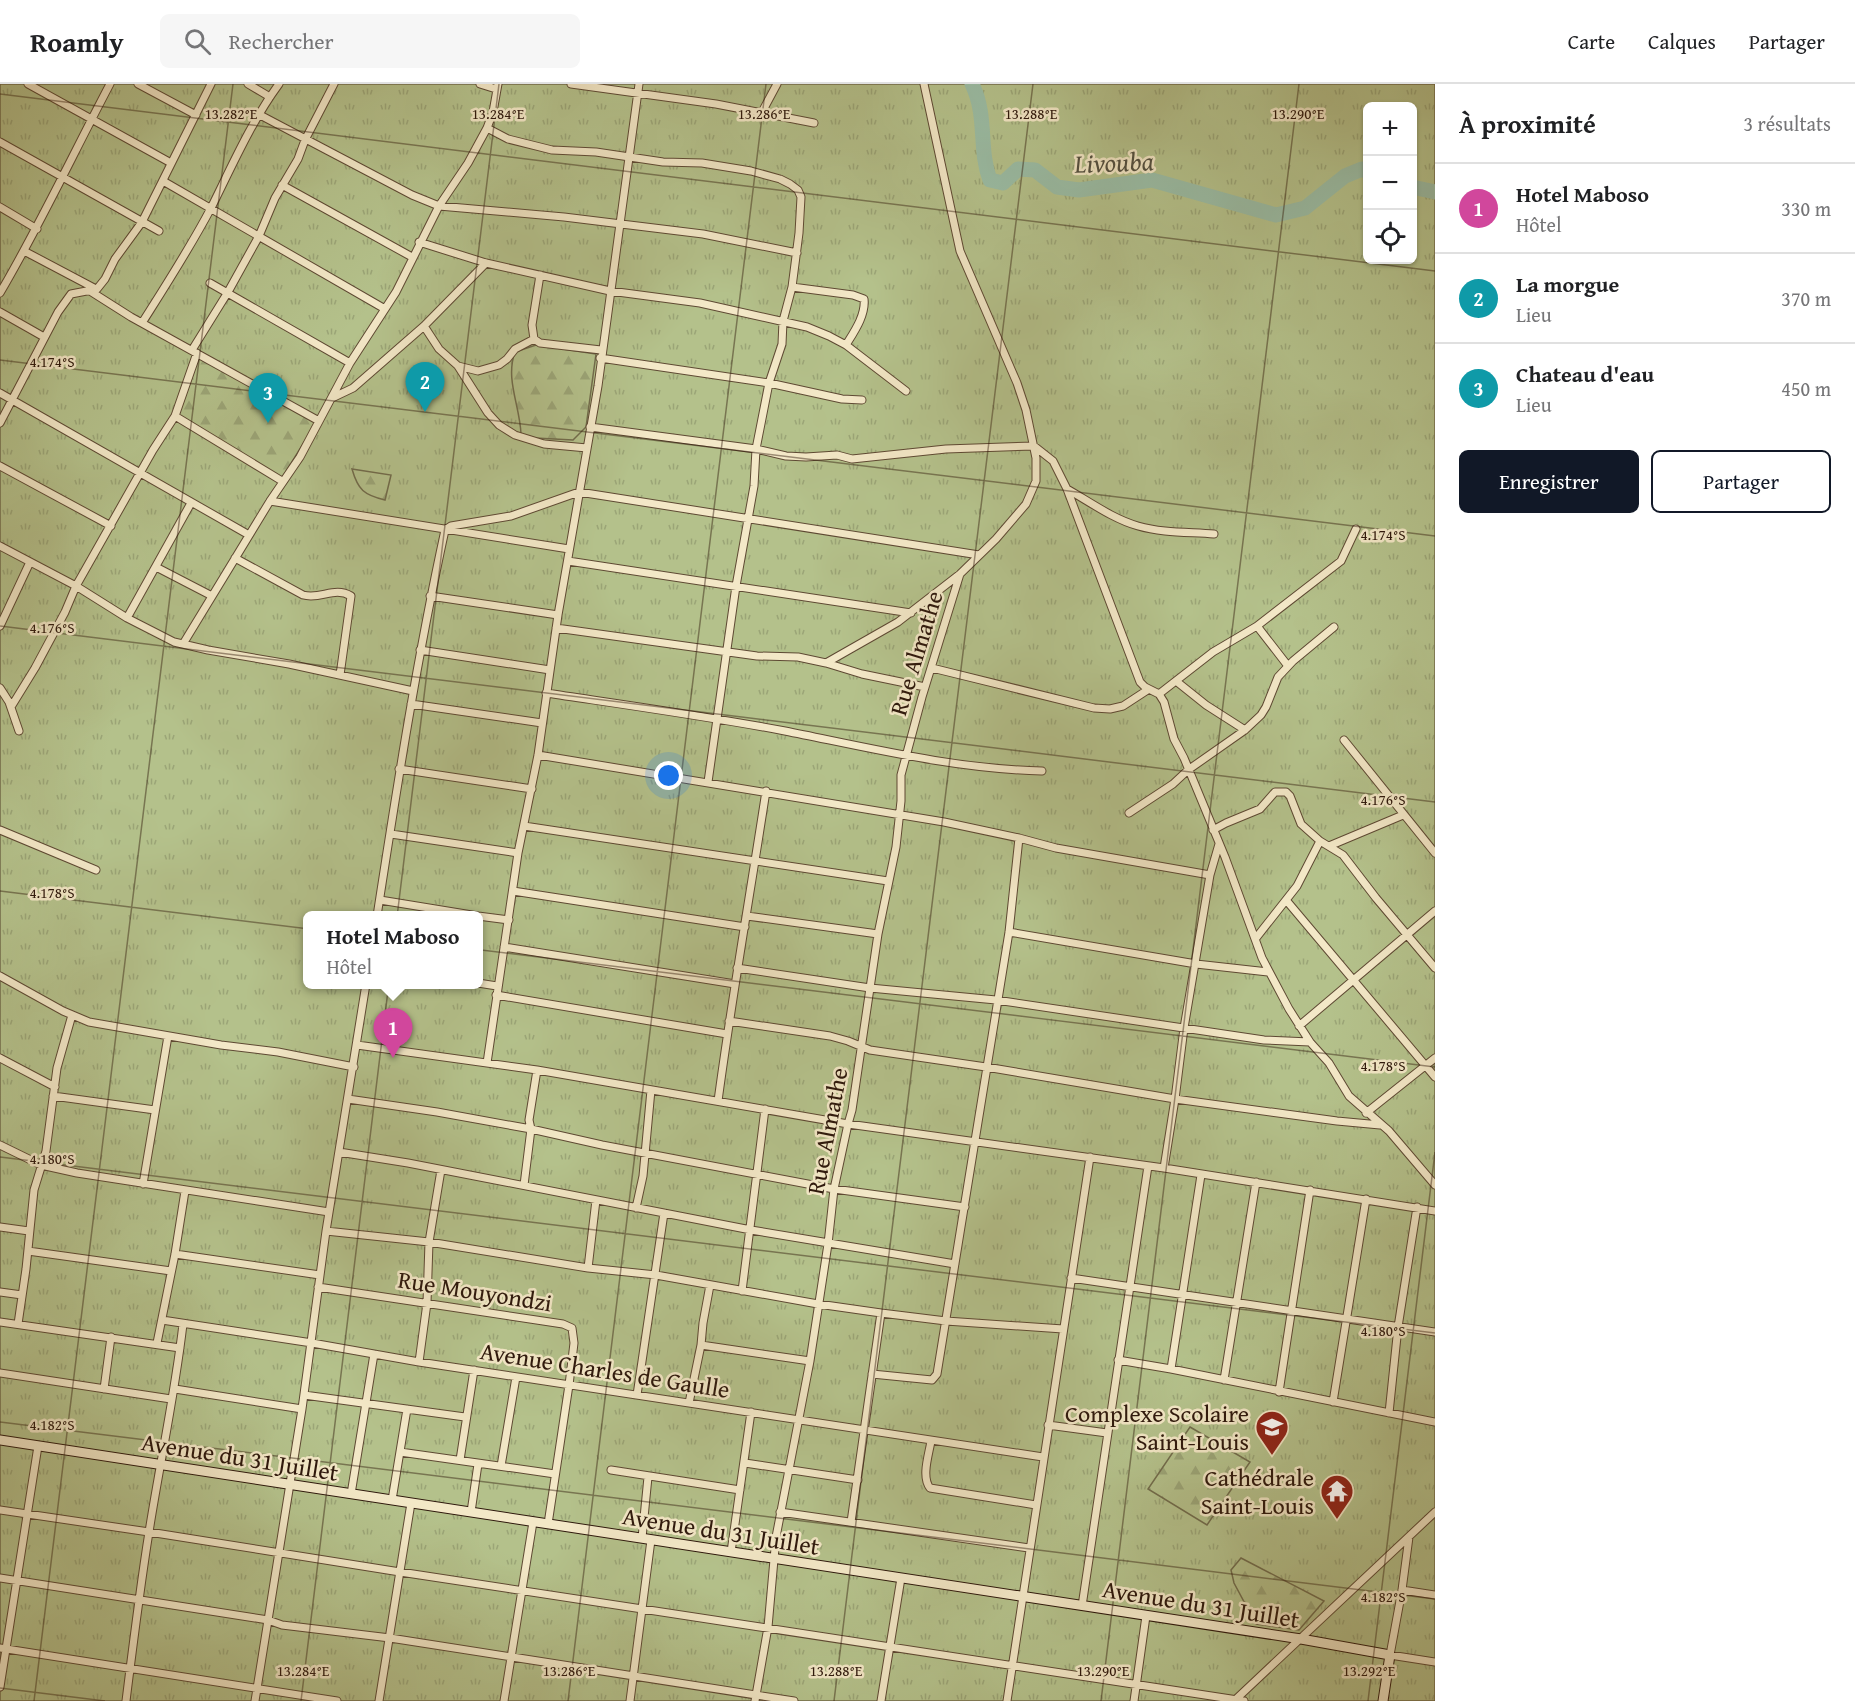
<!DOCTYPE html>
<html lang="fr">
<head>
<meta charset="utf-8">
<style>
	body { margin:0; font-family:"Gentium Book Plus",serif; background:#f6f6f6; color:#202124 }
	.controls { position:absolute; right:18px; top:18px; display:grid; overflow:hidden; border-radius:9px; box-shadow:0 2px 4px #0004 }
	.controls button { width:54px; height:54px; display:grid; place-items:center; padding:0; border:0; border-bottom:2px solid #e0e0e0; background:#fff; color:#202124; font:30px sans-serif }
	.you { position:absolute; left:669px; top:692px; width:21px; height:21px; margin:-15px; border:4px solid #fff; border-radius:50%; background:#1a73e8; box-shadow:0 0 0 9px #1a73e833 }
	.badge { display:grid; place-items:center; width:39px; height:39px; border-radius:50%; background:#111827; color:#fff; font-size:20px; font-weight:700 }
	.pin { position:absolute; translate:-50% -50px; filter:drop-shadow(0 2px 3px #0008) }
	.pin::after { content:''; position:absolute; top:32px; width:21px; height:18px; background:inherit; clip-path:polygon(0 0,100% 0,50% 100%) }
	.popup { position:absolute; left:303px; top:827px; width:180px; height:78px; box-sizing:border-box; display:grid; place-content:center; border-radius:9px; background:#fff; filter:drop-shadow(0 2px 4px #0005); font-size:20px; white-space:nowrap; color:#757577 }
	.popup b { font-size:22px; color:#202124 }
	.popup::after { content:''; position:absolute; left:50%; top:100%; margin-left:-12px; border:12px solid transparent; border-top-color:#fff }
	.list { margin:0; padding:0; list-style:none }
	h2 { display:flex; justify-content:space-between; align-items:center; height:78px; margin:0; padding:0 24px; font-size:26px }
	h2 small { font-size:20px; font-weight:400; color:#757577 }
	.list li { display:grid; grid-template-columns:39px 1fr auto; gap:18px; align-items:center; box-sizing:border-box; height:90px; padding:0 24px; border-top:2px solid #e0e0e0 }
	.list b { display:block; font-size:22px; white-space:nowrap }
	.list p { margin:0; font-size:20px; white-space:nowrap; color:#757577 }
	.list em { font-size:20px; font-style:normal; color:#757577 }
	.actions { display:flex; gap:12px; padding:18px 24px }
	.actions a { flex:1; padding:14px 0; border:2px solid #111827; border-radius:9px; text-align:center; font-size:21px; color:#111827 }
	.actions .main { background:#111827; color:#fff }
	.icon { flex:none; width:33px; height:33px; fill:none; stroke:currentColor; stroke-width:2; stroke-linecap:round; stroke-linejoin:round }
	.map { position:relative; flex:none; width:1435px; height:1617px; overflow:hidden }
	header { display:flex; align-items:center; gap:36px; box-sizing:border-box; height:84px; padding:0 30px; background:#fff; border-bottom:2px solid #e0e0e0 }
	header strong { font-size:28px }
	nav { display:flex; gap:33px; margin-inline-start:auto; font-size:21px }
	.search { width:420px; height:54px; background:#f6f6f6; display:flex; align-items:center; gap:15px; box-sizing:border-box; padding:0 21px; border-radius:9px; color:#757577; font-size:22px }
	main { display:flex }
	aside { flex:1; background:#fff }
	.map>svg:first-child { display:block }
	.grass { fill:url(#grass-tufts); stroke:#716c4c; stroke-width:1.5; fill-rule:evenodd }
	.forest { fill:url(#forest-firs); stroke:#716c4c; stroke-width:1.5 }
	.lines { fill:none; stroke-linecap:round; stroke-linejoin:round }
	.river { stroke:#9abca4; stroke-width:15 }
	.street-casing { stroke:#5e4933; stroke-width:9 }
	.secondary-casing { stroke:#2e180c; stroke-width:11 }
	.street { stroke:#f3e8c7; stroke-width:7 }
	.secondary { stroke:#f3e8c7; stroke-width:9 }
	.ticks { fill:none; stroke:#2e180c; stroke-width:1.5; stroke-opacity:0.45 }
	.labels { text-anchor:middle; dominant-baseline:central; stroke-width:5; stroke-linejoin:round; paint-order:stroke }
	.street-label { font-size:24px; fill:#2e180c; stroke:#f3e8c7 }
	.poi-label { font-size:24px; fill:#2e180c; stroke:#f3e8c7; text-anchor:end }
	.water-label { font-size:26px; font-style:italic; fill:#545141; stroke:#f3e8c7 }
	.ticks-label { font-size:15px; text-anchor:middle; fill:#2e180c; stroke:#f3e8c7; stroke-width:5; stroke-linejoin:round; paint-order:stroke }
</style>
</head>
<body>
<header>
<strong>Roamly</strong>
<div class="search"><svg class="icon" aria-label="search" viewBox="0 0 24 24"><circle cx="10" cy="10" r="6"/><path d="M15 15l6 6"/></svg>Rechercher</div>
<nav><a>Carte</a><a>Calques</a><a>Partager</a></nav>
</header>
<main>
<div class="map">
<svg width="1435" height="1617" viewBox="0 0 1435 1617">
	<defs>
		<pattern id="grass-tufts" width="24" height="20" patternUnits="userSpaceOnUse" patternTransform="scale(1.5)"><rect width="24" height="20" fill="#b4c18b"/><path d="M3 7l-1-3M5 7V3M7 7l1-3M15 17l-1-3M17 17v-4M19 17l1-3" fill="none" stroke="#9ba577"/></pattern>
		<pattern id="forest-firs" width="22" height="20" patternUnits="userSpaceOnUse" patternTransform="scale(1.5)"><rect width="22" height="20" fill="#b4c18b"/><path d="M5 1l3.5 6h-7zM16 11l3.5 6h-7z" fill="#9ba577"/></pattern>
	</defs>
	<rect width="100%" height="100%" fill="#eddba9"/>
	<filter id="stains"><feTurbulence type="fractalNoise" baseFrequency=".00333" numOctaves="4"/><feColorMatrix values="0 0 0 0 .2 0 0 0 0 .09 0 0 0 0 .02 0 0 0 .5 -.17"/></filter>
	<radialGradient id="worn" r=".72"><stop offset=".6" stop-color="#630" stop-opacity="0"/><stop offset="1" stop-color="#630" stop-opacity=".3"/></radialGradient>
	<path class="grass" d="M 0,0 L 1435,0 L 1435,1617 L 0,1617 ZM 1368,22 L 1412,22 L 1412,176 L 1368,176 ZM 308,832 L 478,832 L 478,900 L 308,900 Z"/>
	<path class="forest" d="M 536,261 L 596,270 L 586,343 L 573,356 L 535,354 L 521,350 C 520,322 505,295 515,268 Z
		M 198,273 L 316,339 L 282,394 L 178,331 Z
		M 352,385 L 391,391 L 385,416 C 364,411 358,406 352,385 Z
		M 1190,1343 L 1250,1378 L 1207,1441 L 1148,1405 Z
		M 1241,1474 L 1324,1517 L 1299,1546 L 1256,1540 L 1234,1499 L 1231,1486 Z"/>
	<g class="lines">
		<path class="river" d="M 972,0 C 988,33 978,64 990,96 L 1003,99 L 1018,85 L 1035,86 L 1057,103 L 1079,106 L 1152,96 L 1276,131 L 1305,124 L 1345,92 L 1362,85 L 1368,88
			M 1412,103 L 1435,108"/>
		<defs>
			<path id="street" d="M 28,0 L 171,79
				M 138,0 L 196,31
				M 248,0 L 270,13
				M 480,0 L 496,5
				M 571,0 L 716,20 L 814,39
				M 762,28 L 777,0
				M 260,31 L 412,111 L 439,122 L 564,133 L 703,150 L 797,169
				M 487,44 L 508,55 L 552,66 L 596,68 L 663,78 L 702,79 L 751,87 L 780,95 L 790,100 L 798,106 L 801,113 L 799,149 L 792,203 L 783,237 L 782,260 L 769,299 L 756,365 L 754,402 L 736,502 L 708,698
				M 0,58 L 159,147
				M 163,97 L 385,225
				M 282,101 L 412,173
				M 0,123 L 37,145
				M 419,158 L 486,179 L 610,207 L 700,219 L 807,243 L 829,252 L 846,261 L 906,307
				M 24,167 L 96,205
				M 540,191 L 532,241 L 534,255 L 540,259 L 601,266
				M 210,199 L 350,279
				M 792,203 L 853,211 L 864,215 C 866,231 854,248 846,261
				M 90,207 L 131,233 L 319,337
				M 0,209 C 40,141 73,70 110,0
				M 0,228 L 44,253
				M 142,239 C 166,201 190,164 211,124 C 232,82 251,38 279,0
				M 424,242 L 439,265 L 458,282 L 488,329 L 499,341 L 515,351 L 544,360 L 587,364
				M 192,266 L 228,208 L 259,152 L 275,114 L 298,75 L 305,56 L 334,0
				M 600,274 L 769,299 L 842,315 L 862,316
				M 458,282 L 478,287 L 499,281 L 507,275 L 515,265 L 534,255
				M 0,309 L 249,451
				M 332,314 L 353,304 L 424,242 L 486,179
				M 175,332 L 197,269
				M 0,339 L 58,228 L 71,210 L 97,205 L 105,195 L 115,175 L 142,138 L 211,0
				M 590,343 L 756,365 L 786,372 L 806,373 L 837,371 L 852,375 L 946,365 L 1034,362 L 1053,377 L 1067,405 L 1140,598 L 1145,603 L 1159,610 L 1164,618 L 1174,655 L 1184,674 L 1225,773 L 1262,874 L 1289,925 L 1310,958
				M 0,382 L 111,442
				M 1067,405 C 1090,418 1113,435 1138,442 C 1162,449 1189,448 1214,450
				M 270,417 L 569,465
				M 0,462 L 76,502 L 127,534 L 174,558 L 208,566 L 289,580 L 413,607
				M 235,474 L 303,511 C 321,516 334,502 351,512 L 340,591
				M 568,477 L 911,529
				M 156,483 L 212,512
				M 430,512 L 558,531
				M 127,534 L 191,419
				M 0,542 L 30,478
				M 1257,542 L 1288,582
				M 556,544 L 757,572 L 798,573 L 826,579 L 898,538 L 960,490 L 996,455 L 1026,420 L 1036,397 L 1036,374 L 1026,326 L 1017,299 L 960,167 L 924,0
				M 183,560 L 270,417 L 300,373 L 350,279 L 396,208 L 439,122 L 468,79 L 487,44 L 493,28 L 498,0
				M 420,566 L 550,586
				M 826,579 L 862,590 L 925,603
				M 932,584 L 1094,624 L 1110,625 L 1123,622 L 1149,605
				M 1176,597 L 1206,621 L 1245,646
				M 0,604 L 9,618 L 19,647
				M 546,609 C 626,621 706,632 785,647 C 870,664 955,685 1042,687
				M 1159,610 L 1213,568 L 1257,542 L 1341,477 L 1356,445
				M 411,620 L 542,639
				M 11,623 L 35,584 L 65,528 L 76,502 L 153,366 L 175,332 L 282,397
				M 1344,656 L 1435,769
				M 538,671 L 944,738 L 1019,754 L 1056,764 L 1210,791
				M 399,685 L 532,705
				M 1129,729 L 1173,700 L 1188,686 L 1245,646 L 1261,631 L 1266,623 L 1278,593 L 1293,577 L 1334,543
				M 524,742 L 888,797
				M 0,746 L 96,786
				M 1213,746 L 1226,739 L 1260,725 L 1275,708 L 1286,708 L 1290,712 L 1301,740 L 1320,757 L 1343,771 L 1376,814 L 1435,884
				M 391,750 L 518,769
				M 1329,762 L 1403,731
				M 513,807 L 745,843
				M 380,816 L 478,832
				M 1286,816 L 1435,993
				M 377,832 C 397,703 417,574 445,446 L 451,442 L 511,432 L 579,408 L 979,471
				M 478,832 L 509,836
				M 747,832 L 878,850
				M 1009,848 L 1196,880 L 1268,888
				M 1256,854 L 1297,802 L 1320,757
				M 504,863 L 735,900
				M 737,884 L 870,904 L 996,916 L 1264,956 L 1310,958 L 1329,979 L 1349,1012 L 1389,1047 L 1435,1101
				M 0,892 L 63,927 L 89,938 L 221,961 L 278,968 L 354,983
				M 478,899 L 497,902
				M 496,911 L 727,950
				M 729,937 L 830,952 L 848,957 L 870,966 L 986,983 L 1175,1015 L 1337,1037 L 1380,1041
				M 1299,942 L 1435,827
				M 357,961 L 537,986 L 848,1040 L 1164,1084 L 1435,1127
				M 0,974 L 55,1003
				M 487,979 L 518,769 L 538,671 L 558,531 L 598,302 L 639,0
				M 53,1012 L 155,1026
				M 348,1015 L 437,1028 L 531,1045 L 602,1061 L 834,1105 L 965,1123
				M 718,1017 C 732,913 750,811 766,707
				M 1366,1029 L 1435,974
				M 0,1061 L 41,1081 L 77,1089 L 329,1128
				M 339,1068 L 408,1079 L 751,1146 L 955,1180
				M 1164,1084 L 1175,1015 L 1184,944 L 1210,791 L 1219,760
				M 143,1100 L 168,952
				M 524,1101 L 531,1045 L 529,1036 L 537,986
				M 636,1124 L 643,1092 L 651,1006
				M 0,1143 L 29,1147
				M 326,1147 L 429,1158 L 588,1184 L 656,1191 L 818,1220 L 881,1229 L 946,1237 L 1063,1245
				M 28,1167 L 171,1187
				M 175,1170 L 320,1191
				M 588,1184 L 596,1116
				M 1071,1194 L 1435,1248
				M 318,1203 L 563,1240 L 572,1244 L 574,1259 L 569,1301 L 548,1440
				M 742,1207 L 765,1025
				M 0,1208 L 22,1211
				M 162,1236 L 312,1259 L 419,1278 L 1043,1373
				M 0,1238 L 180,1264
				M 18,1240 L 26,1185 L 34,1106 L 46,1067 L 57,984 L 72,931
				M 157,1259 L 175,1170 L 185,1107
				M 701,1261 L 703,1239 L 710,1201
				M 1118,1276 L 1171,1285 L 1435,1338
				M 419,1278 L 427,1219 L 429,1158 L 441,1086
				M 1171,1285 L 1201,1091
				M 0,1289 L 171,1315
				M 872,1290 L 932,1296 L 937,1290 L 1009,848 L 1019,754
				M 1224,1296 L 1256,1098
				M 104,1305 L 111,1253
				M 175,1305 L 302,1325
				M 1279,1308 L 1310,1106
				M 304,1311 L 465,1333
				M 637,1311 L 664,1129
				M 1333,1318 L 1366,1115
				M 689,1319 L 701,1261 L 810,1277
				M 1389,1329 L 1398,1243 L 1417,1123
				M 1048,1341 L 1107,1349
				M 931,1357 C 929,1370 921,1393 930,1404 L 1036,1421
				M 400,1368 L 555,1390
				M 460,1376 L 474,1286
				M 745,1379 L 858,1396
				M 501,1382 L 516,1293
				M 611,1386 L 740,1406
				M 351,1410 L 374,1270
				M 392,1416 L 407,1325
				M 0,1426 L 149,1448 L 400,1488 L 1244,1617
				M 471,1428 L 478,1380
				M 780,1428 L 1029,1464
				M 851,1438 L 881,1229
				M 1409,1453 L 1402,1506 L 1390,1571 L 1435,1578
				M 642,1454 L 648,1393
				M 731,1468 L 751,1328
				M 0,1494 L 268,1536 L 282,1541 L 390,1554 L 794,1617
				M 1402,1506 L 1435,1511
				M 1082,1522 L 1148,1082
				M 0,1564 L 337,1617
				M 0,1603 L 38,1362
				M 126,1617 C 133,1561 140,1504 149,1448 C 160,1378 175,1310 183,1240
				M 255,1617 L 302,1325 L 326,1147 L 366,900
				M 379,1617 L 411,1419
				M 504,1617 L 533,1438
				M 630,1617 L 651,1456
				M 755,1617 L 768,1543 L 776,1453 L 810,1277 L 828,1160 L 834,1105 L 848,1040 L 852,1026 L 878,850 L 896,763 L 901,717 L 901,691 L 922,613 L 960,490
				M 881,1617 L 901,1494
				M 1007,1617 L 1090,1073
				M 1134,1617 L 1146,1532
				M 1234,1617 L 1435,1428"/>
			<path id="secondary" d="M 0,1356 L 1301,1555 L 1390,1571 L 1383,1617"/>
		</defs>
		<use href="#street" class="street-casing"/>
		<use href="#secondary" class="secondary-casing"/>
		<use href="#street" class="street"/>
		<use href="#secondary" class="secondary"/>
	</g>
	<path class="ticks" d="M 0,10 L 1435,187M 0,276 L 1435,452M 0,542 L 1435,718M 0,807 L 1435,983M 0,1073 L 1435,1249M 0,1338 L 1435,1515M 0,1604 L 105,1617M 34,1617 L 233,0M 301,1617 L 499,0M 568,1617 L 766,0M 834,1617 L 1033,0M 1101,1617 L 1299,0M 1368,1617 L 1435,1068"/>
	<defs>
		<symbol id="school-pin" viewBox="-11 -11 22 30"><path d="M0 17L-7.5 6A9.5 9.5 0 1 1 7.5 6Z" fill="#8f2418" stroke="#f3e8c7"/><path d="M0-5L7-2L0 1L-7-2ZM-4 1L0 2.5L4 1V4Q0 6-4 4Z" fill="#fff"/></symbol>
		<symbol id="temple-pin" viewBox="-11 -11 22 30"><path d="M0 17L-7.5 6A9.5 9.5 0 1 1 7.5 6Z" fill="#8f2418" stroke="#f3e8c7"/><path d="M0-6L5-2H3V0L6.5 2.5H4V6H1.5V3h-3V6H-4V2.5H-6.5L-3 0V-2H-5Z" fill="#fff"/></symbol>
	</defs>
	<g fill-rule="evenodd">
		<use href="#school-pin" x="1253" y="1324" width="38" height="52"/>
		<use href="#temple-pin" x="1318" y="1388" width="38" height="52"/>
	</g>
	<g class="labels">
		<g class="street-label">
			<text transform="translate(916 569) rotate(-73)">Rue Almathe</text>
			<text transform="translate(827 1047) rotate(-79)">Rue Almathe</text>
			<text transform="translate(475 1207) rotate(9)">Rue Mouyondzi</text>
			<text transform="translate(605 1286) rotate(9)">Avenue Charles de Gaulle</text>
			<text transform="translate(240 1373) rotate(9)">Avenue du 31 Juillet</text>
			<text transform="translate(721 1447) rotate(9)">Avenue du 31 Juillet</text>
			<text transform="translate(1201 1520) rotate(9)">Avenue du 31 Juillet</text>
		</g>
		<g class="poi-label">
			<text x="1249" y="1329">Complexe Scolaire<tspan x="1249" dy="28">Saint-Louis</tspan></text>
			<text x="1314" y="1393">Cathédrale<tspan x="1314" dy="28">Saint-Louis</tspan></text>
		</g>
		<g class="water-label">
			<text transform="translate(1114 78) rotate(-2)">Livouba</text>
		</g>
	</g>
	<g class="ticks-label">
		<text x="231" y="35">13.282°E</text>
		<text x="498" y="35">13.284°E</text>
		<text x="764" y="35">13.286°E</text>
		<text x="1031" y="35">13.288°E</text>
		<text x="1298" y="35">13.290°E</text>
		<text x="52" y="283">4.174°S</text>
		<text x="1383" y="456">4.174°S</text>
		<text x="52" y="549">4.176°S</text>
		<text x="1383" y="721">4.176°S</text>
		<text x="52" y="814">4.178°S</text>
		<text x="1383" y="987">4.178°S</text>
		<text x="52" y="1080">4.180°S</text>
		<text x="1383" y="1252">4.180°S</text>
		<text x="52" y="1346">4.182°S</text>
		<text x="1383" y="1518">4.182°S</text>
		<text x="303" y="1592">13.284°E</text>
		<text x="569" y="1592">13.286°E</text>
		<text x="836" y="1592">13.288°E</text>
		<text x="1103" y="1592">13.290°E</text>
		<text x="1369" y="1592">13.292°E</text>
	</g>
	<rect width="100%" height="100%" filter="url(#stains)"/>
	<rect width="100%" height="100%" fill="url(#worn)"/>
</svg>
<div class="controls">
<button>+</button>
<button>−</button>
<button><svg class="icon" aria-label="locate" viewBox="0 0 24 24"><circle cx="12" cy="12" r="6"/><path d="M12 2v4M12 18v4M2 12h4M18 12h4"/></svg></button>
</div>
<div class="you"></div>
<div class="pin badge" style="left:393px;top:974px;background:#d1479c">1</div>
<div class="popup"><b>Hotel Maboso</b>Hôtel</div>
<div class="pin badge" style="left:425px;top:328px;background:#0f9aa8">2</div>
<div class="pin badge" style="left:268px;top:339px;background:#0f9aa8">3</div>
</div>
<aside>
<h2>À proximité<small>3 résultats</small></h2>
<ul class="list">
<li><span class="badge" style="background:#d1479c">1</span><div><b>Hotel Maboso</b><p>Hôtel</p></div><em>330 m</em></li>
<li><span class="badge" style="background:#0f9aa8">2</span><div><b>La morgue</b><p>Lieu</p></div><em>370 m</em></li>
<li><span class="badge" style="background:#0f9aa8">3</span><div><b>Chateau d'eau</b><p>Lieu</p></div><em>450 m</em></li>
</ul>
<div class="actions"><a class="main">Enregistrer</a><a>Partager</a></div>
</aside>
</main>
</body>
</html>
